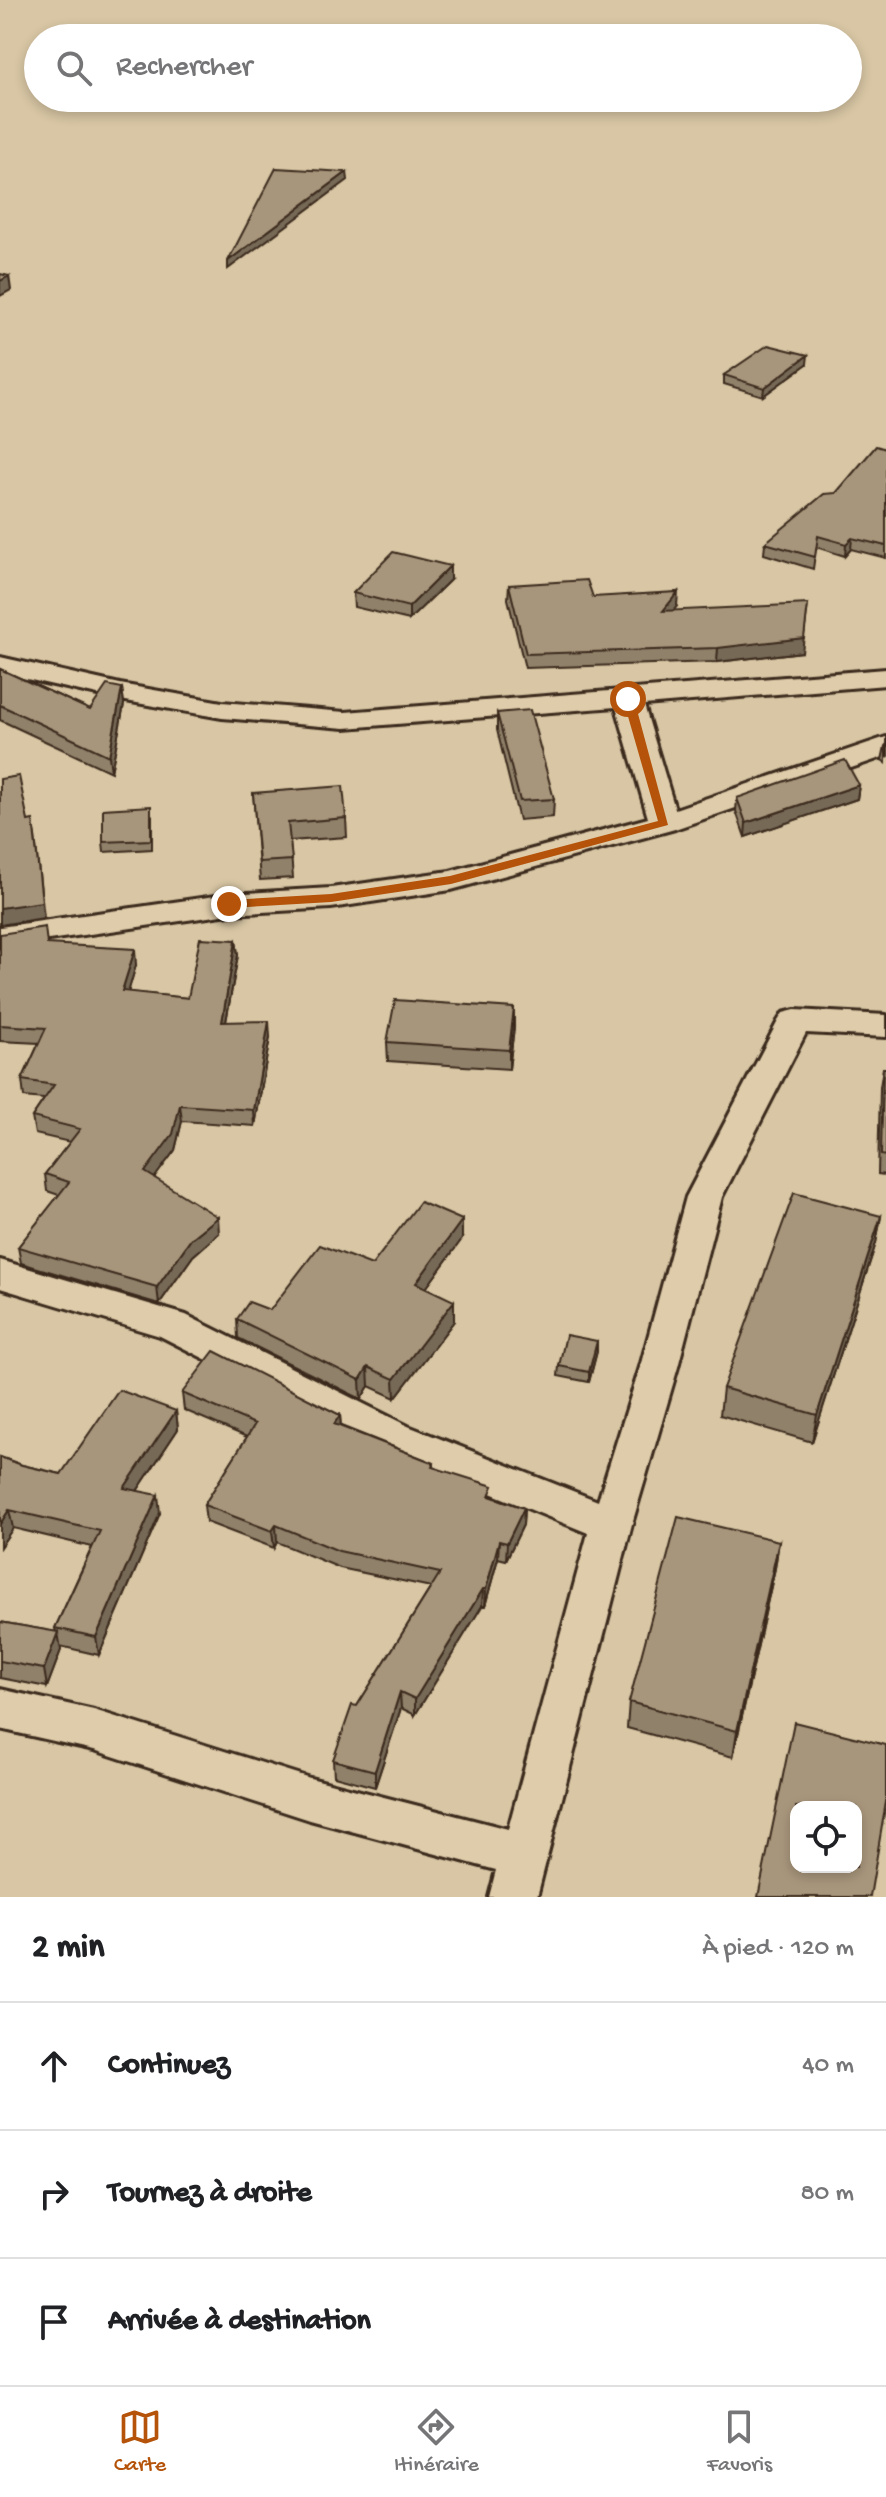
<!DOCTYPE html>
<html lang="fr">
<head>
<meta charset="utf-8">
<style>
	body { margin:0; font-family:"Gochi Hand",sans-serif; background:#f6f6f6; color:#202124 }
	.controls { position:absolute; right:24px; bottom:24px; display:grid; overflow:hidden; border-radius:16px; box-shadow:0 4px 12px #0003 }
	.controls button { width:72px; height:72px; display:grid; place-items:center; padding:0; border:0; border-bottom:2px solid #e0e0e0; background:#fff; color:#202124; font:40px sans-serif }
	.stop { position:absolute; width:24px; height:24px; margin:-18px; border:6px solid #b45309; border-radius:50%; background:#fff }
	.stop.end { background:#b45309; border-color:#fff; box-shadow:0 2px 8px #0008 }
	.list { margin:0; padding:0; list-style:none }
	h2 { display:flex; justify-content:space-between; align-items:center; height:104px; margin:0; padding:0 32px; font-size:34px }
	h2 small { font-size:26px; font-weight:400; color:#757577 }
	.list li { display:grid; grid-template-columns:52px 1fr auto; gap:24px; align-items:center; box-sizing:border-box; height:128px; padding:0 32px; border-top:2px solid #e0e0e0 }
	.list b { display:block; font-size:30px; white-space:nowrap }
	.list em { font-size:26px; font-style:normal; color:#757577 }
	.icon { flex:none; width:44px; height:44px; fill:none; stroke:currentColor; stroke-width:2; stroke-linecap:round; stroke-linejoin:round }
	.map { position:relative; flex:none; width:886px; height:1897px; overflow:hidden }
	.search { position:absolute; background:#fff; box-shadow:0 4px 12px #0003; left:24px; right:24px; top:24px; height:88px; display:flex; align-items:center; gap:20px; box-sizing:border-box; padding:0 28px; border-radius:44px; color:#757577; font-size:30px }
	.sheet { height:488px; background:#fff }
	nav { display:flex; justify-content:space-around; align-items:center; box-sizing:border-box; height:112px; border-top:2px solid #e0e0e0; background:#fff; font-size:22px; color:#757577 }
	nav a { display:grid; justify-items:center; gap:4px }
	nav .on { color:#b45309 }
	.map>svg:first-child { display:block }
	.lines { fill:none; stroke-linecap:round; stroke-linejoin:round }
	.street-casing { stroke:#3b2a1e; stroke-width:6 }
	.street { fill:#dfccaa; fill-rule:evenodd }
	.wall { fill:#90816a; stroke:#3b2a1e; stroke-width:2 }
	.shaded-wall { fill:#766956; stroke:#3b2a1e; stroke-width:2 }
	.building { fill:#a8967b; stroke:#3b2a1e; stroke-width:2; fill-rule:evenodd }
	.route { fill:#b45309 }
</style>
</head>
<body>
<div class="map">
<svg width="886" height="1897" viewBox="0 0 886 1897">
	<rect width="100%" height="100%" fill="#d8c6a4"/>
	<filter id="ink" filterUnits="userSpaceOnUse"><feTurbulence type="fractalNoise" baseFrequency=".0125" numOctaves="2"/><feDisplacementMap in="SourceGraphic" scale="16" xChannelSelector="R" yChannelSelector="G"/><feConvolveMatrix kernelMatrix="1 2 1 2 8 2 1 2 1" color-interpolation-filters="sRGB"/></filter>
	<g filter="url(#ink)">
		<g class="lines">
			<defs>
				<path id="street" d="M 0,657 L 120,684 L 222,702 L 345,712 L 886,669 L 886,685 L 644,705 L 675,809 L 886,737 L 886,756 L 675,829 L 451,890 L 331,908 L 229,914 L 0,947 L 0,927 L 229,894 L 331,888 L 450,871 L 648,818 L 616,707 L 345,728 L 222,718 L 120,700 L 0,673 Z
					M 795,1010 L 886,1015 L 886,1037 L 806,1033 L 722,1197 L 678,1367 L 632,1524 L 537,1897 L 489,1897 L 496,1870 L 310,1820 L 94,1750 L 0,1729 L 0,1689 L 94,1710 L 310,1778 L 508,1829 L 588,1533 L 380,1448 L 160,1336 L 0,1288 L 0,1260 L 186,1315 L 408,1426 L 598,1501 L 640,1367 L 686,1197 L 778,1021 L 783,1013 Z"/>
			</defs>
			<use href="#street" class="street-casing"/>
			<use href="#street" class="street"/>
		</g>
		<path class="wall" d="M 807,364 L 763,396 L 724,384 L 724,375 Z
			M 886,449 L 886,558 L 851,549 L 845,556 L 816,547 L 813,569 L 764,554 L 765,543 L 836,493 Z
			M 450,580 L 409,620 L 354,607 L 353,593 Z
			M 509,585 L 593,597 L 677,606 L 673,610 L 802,652 L 717,662 L 525,668 L 508,599 Z
			M 0,669 L 90,710 L 122,688 L 124,704 L 111,772 L 0,720 Z
			M 497,713 L 554,799 L 553,817 L 519,820 L 497,730 Z
			M 886,745 L 886,763 L 882,760 L 885,746 Z
			M 859,785 L 857,799 L 745,837 L 736,811 L 737,798 Z
			M 253,793 L 346,818 L 347,837 L 290,841 L 293,878 L 260,880 Z
			M 152,816 L 152,849 L 104,852 L 103,842 Z
			M 0,934 L 136,965 L 128,992 L 188,998 L 236,940 L 238,955 L 226,1022 L 270,1037 L 255,1126 L 182,1121 L 175,1150 L 154,1178 L 219,1233 L 193,1256 L 159,1304 L 21,1263 L 18,1247 L 59,1195 L 47,1191 L 45,1174 L 70,1142 L 35,1134 L 32,1117 L 44,1099 L 24,1097 L 22,1080 L 39,1043 L 0,1041 Z
			M 514,1027 L 509,1069 L 388,1061 L 387,1042 Z
			M 883,1068 L 886,1068 L 886,1175 L 878,1174 L 880,1087 Z
			M 881,1216 L 876,1243 L 812,1442 L 720,1415 L 723,1388 Z
			M 462,1239 L 426,1288 L 454,1321 L 395,1398 L 369,1386 L 361,1399 L 238,1338 L 237,1319 L 270,1310 L 372,1265 Z
			M 597,1341 L 597,1351 L 589,1382 L 558,1376 L 559,1366 Z
			M 182,1393 L 340,1415 L 341,1426 L 434,1463 L 434,1467 L 492,1497 L 524,1508 L 523,1525 L 506,1560 L 498,1558 L 485,1606 L 482,1606 L 415,1715 L 401,1708 L 375,1787 L 334,1776 L 333,1760 L 357,1706 L 431,1587 L 340,1568 L 277,1542 L 274,1548 L 206,1522 L 204,1505 L 247,1437 L 184,1410 Z
			M 176,1411 L 178,1429 L 137,1491 L 160,1513 L 99,1655 L 60,1646 L 61,1650 L 47,1687 L 0,1678 L 0,1622 L 56,1632 L 55,1628 L 92,1547 L 13,1528 L 0,1547 L 0,1457 L 22,1465 L 61,1474 Z
			M 779,1541 L 775,1568 L 733,1757 L 627,1728 L 629,1702 Z"/>
		<path class="shaded-wall" d="M 347,172 L 348,180 L 228,269 L 228,261 Z
			M 9,276 L 11,290 L 0,296 L 0,281 Z
			M 808,355 L 807,364 L 763,396 L 764,388 Z
			M 852,538 L 851,549 L 845,556 L 846,544 Z
			M 450,566 L 450,580 L 409,620 L 409,607 Z
			M 678,592 L 677,606 L 662,625 L 663,611 Z
			M 808,604 L 802,652 L 717,662 L 718,648 Z
			M 122,688 L 124,704 L 111,772 L 109,756 Z
			M 859,785 L 857,799 L 745,837 L 746,823 Z
			M 35,836 L 44,918 L 0,925 L 0,908 Z
			M 236,940 L 238,955 L 223,1038 L 222,1022 Z
			M 135,949 L 136,965 L 124,1007 L 122,991 Z
			M 514,1008 L 514,1027 L 509,1069 L 509,1050 Z
			M 269,1021 L 270,1037 L 255,1126 L 254,1110 Z
			M 180,1105 L 182,1121 L 175,1150 L 147,1188 L 145,1172 Z
			M 881,1216 L 876,1243 L 812,1442 L 817,1415 Z
			M 218,1217 L 219,1233 L 193,1256 L 159,1304 L 157,1287 L 191,1239 Z
			M 462,1220 L 462,1239 L 416,1302 L 416,1283 Z
			M 454,1301 L 454,1321 L 395,1398 L 394,1379 Z
			M 597,1341 L 597,1351 L 589,1382 L 589,1372 Z
			M 368,1367 L 369,1386 L 361,1399 L 360,1380 Z
			M 176,1411 L 178,1429 L 127,1506 L 124,1488 Z
			M 340,1415 L 341,1432 L 334,1424 Z
			M 158,1495 L 160,1513 L 99,1655 L 96,1637 Z
			M 524,1508 L 523,1525 L 506,1560 L 507,1543 Z
			M 9,1510 L 13,1528 L 0,1547 L 0,1524 Z
			M 276,1525 L 277,1542 L 274,1548 L 272,1531 Z
			M 499,1541 L 498,1558 L 485,1606 L 486,1589 Z
			M 779,1541 L 775,1568 L 733,1757 L 737,1731 Z
			M 483,1589 L 482,1606 L 415,1715 L 415,1699 Z
			M 58,1632 L 61,1650 L 47,1687 L 44,1669 Z
			M 400,1692 L 401,1708 L 375,1787 L 375,1771 Z"/>
		<path class="building" d="M 276,168 L 347,172 L 228,261 Z
			M 0,274 L 9,276 L 0,281 Z
			M 768,345 L 808,355 L 764,388 L 724,375 Z
			M 876,446 L 886,449 L 886,546 L 852,538 L 846,544 L 818,536 L 815,557 L 765,543 L 824,494 L 836,493 Z
			M 393,552 L 450,566 L 409,607 L 353,593 Z
			M 587,580 L 593,597 L 678,592 L 663,611 L 808,604 L 804,638 L 718,648 L 526,654 L 509,585 Z
			M 0,669 L 90,710 L 107,685 L 122,688 L 109,756 L 0,705 Z
			M 530,710 L 554,799 L 520,801 L 497,713 Z
			M 845,760 L 859,785 L 746,823 L 737,798 Z
			M 19,776 L 28,821 L 33,820 L 42,902 L 0,908 L 0,779 Z
			M 343,786 L 346,818 L 288,823 L 292,860 L 259,862 L 253,793 Z
			M 151,806 L 151,840 L 103,842 L 103,809 Z
			M 45,927 L 47,944 L 135,949 L 122,991 L 188,998 L 200,938 L 236,940 L 222,1022 L 269,1021 L 254,1110 L 180,1105 L 173,1134 L 145,1172 L 218,1217 L 191,1239 L 157,1287 L 18,1247 L 69,1182 L 45,1174 L 80,1129 L 32,1117 L 54,1085 L 22,1080 L 46,1028 L 0,1025 L 0,934 Z
			M 395,1000 L 514,1008 L 509,1050 L 387,1042 Z
			M 883,1068 L 886,1068 L 886,1156 L 881,1155 Z
			M 794,1193 L 881,1216 L 817,1415 L 723,1388 Z
			M 420,1202 L 462,1220 L 416,1283 L 454,1301 L 394,1379 L 368,1367 L 360,1380 L 237,1319 L 249,1302 L 270,1310 L 320,1245 L 372,1265 Z
			M 566,1335 L 597,1341 L 589,1372 L 559,1366 Z
			M 214,1351 L 340,1415 L 334,1424 L 434,1463 L 432,1467 L 493,1486 L 489,1496 L 524,1508 L 507,1543 L 499,1541 L 486,1589 L 483,1589 L 415,1699 L 400,1692 L 375,1771 L 333,1760 L 352,1705 L 357,1706 L 440,1573 L 339,1551 L 276,1525 L 272,1531 L 204,1505 L 255,1424 L 182,1393 Z
			M 119,1390 L 176,1411 L 124,1488 L 158,1495 L 96,1637 L 55,1628 L 100,1531 L 9,1510 L 0,1524 L 0,1457 L 22,1465 L 61,1474 Z
			M 678,1517 L 779,1541 L 737,1731 L 629,1702 Z
			M 0,1622 L 58,1632 L 44,1669 L 0,1661 Z
			M 794,1722 L 886,1745 L 886,1802 L 870,1897 L 758,1897 ZM 796,1807 L 856,1807 L 856,1867 L 796,1867 Z"/>
	</g>
	<path class="route" d="M 628,696 L 634,699 L 668,825 L 451,884 L 331,902 L 229,908 L 223,904 L 229,900 L 331,894 L 450,876 L 658,821 L 623,699 Z"/>
</svg>
<div class="controls">
<button><svg class="icon" aria-label="locate" viewBox="0 0 24 24"><circle cx="12" cy="12" r="6"/><path d="M12 2v4M12 18v4M2 12h4M18 12h4"/></svg></button>
</div>
<div class="stop" style="left:628px;top:699px"></div>
<div class="stop end" style="left:229px;top:904px"></div>
<div class="search"><svg class="icon" aria-label="search" viewBox="0 0 24 24"><circle cx="10" cy="10" r="6"/><path d="M15 15l6 6"/></svg>Rechercher</div>
</div>
<section class="sheet">
<h2>2 min<small>À pied · 120 m</small></h2>
<ul class="list">
<li><svg class="icon" aria-label="ahead" viewBox="0 0 24 24"><path d="M12 20V5M6 11l6-6 6 6"/></svg><div><b>Continuez</b></div><em>40 m</em></li>
<li><svg class="icon" aria-label="right" viewBox="0 0 24 24"><path d="M7 20v-9h11M14 6l5 5-5 5"/></svg><div><b>Tournez à droite</b></div><em>80 m</em></li>
<li><svg class="icon" aria-label="arrive" viewBox="0 0 24 24"><path d="M6 21V4h12l-3 4 3 4H6"/></svg><div><b>Arrivée à destination</b></div></li>
</ul>
</section>
<nav>
<a class="on"><svg class="icon" aria-label="map" viewBox="0 0 24 24"><path d="M3 6l6-2 6 2 6-2v14l-6 2-6-2-6 2zM9 4v14M15 6v14"/></svg>Carte</a>
<a><svg class="icon" aria-label="directions" viewBox="0 0 24 24"><path d="M12 3l9 9-9 9-9-9zM9 14v-3h6M13 9l2 2-2 2"/></svg>Itinéraire</a>
<a><svg class="icon" aria-label="saved" viewBox="0 0 24 24"><path d="M7 4h10v16l-5-4-5 4z"/></svg>Favoris</a>
</nav>
</body>
</html>
